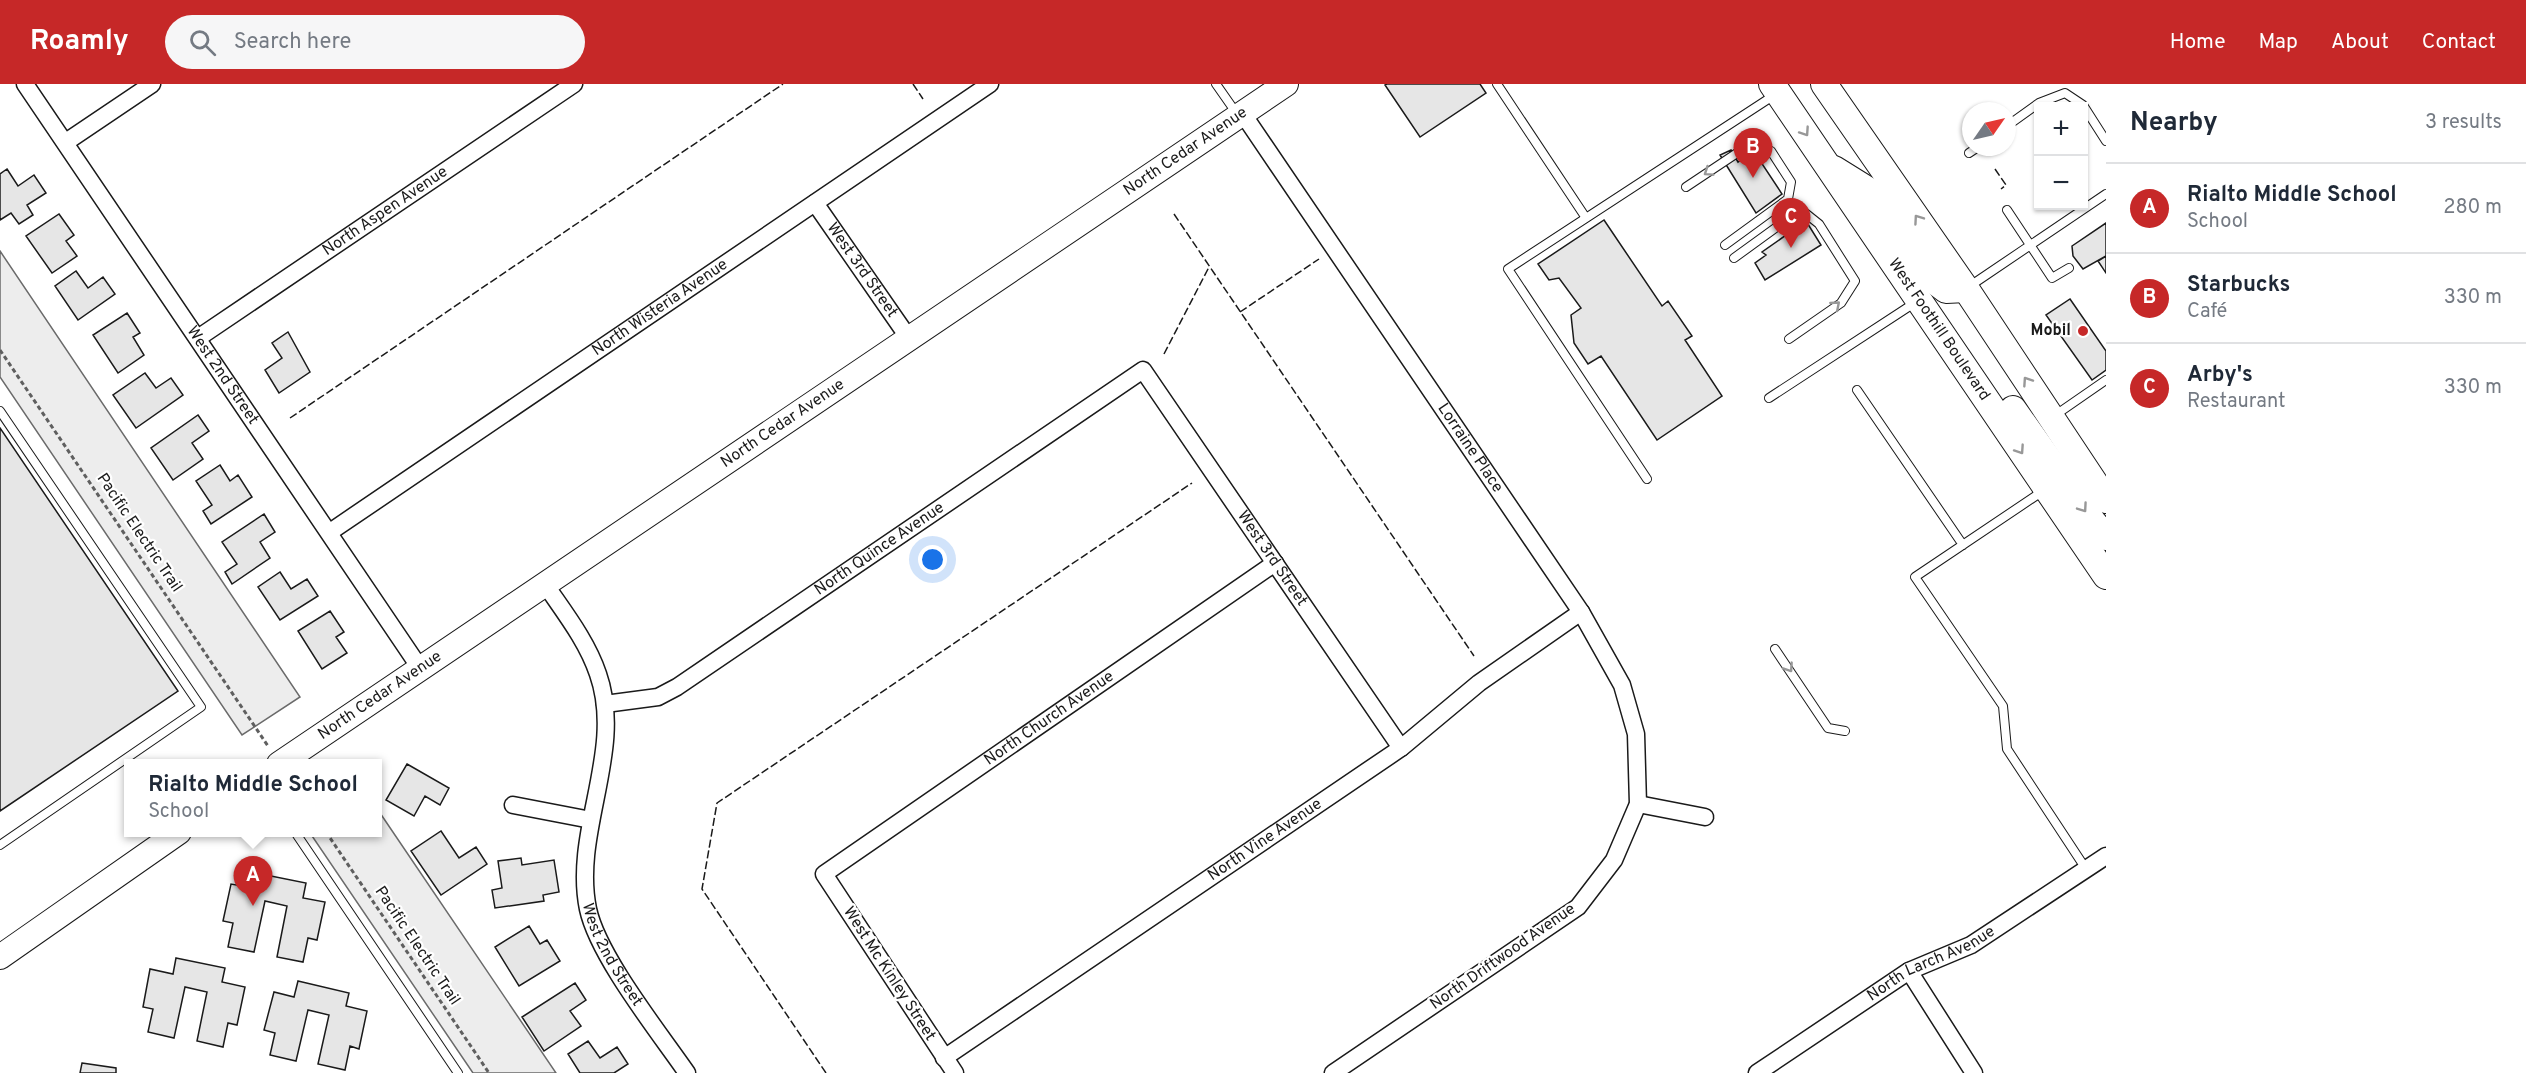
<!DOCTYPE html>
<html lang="en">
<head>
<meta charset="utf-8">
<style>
	body { margin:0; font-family:Overpass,sans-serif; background:#f6f6f7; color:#1f2937 }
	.controls { position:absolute; right:18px; top:18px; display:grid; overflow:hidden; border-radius:0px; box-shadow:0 2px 4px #0004 }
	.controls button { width:54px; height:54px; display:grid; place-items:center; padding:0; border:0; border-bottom:2px solid #e0e1e3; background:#fff; color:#1f2937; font:30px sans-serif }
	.compass { position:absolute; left:1962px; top:18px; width:54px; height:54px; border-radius:50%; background:#fff; box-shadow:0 2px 4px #0004; rotate:56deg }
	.you { position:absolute; left:933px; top:476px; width:21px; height:21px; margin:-15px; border:4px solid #fff; border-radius:50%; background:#1a73e8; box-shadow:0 0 0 9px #1a73e833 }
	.badge { display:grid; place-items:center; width:39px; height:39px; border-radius:50%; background:#c62828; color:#fff; font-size:20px; font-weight:700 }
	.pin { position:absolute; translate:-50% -50px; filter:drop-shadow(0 2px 3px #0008) }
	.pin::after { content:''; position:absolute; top:32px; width:21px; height:18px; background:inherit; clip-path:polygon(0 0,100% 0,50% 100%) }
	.popup { position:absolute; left:124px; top:675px; width:258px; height:78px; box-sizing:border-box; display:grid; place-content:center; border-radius:0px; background:#fff; filter:drop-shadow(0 2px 4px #0005); font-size:20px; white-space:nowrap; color:#747a83 }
	.popup b { font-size:22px; color:#1f2937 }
	.popup::after { content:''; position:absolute; left:50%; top:100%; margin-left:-12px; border:12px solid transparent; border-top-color:#fff }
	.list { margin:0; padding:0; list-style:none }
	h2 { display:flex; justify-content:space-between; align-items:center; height:78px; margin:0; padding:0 24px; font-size:26px }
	h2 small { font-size:20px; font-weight:400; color:#747a83 }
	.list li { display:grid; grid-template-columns:39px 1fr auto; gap:18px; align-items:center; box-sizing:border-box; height:90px; padding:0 24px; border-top:2px solid #e0e1e3 }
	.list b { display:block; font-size:22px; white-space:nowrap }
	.list p { margin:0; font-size:20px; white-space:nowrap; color:#747a83 }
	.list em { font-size:20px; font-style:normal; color:#747a83 }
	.icon { flex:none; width:33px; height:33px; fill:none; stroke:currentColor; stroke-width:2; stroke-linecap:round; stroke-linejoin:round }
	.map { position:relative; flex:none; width:2106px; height:989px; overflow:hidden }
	header { display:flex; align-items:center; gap:36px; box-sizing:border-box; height:84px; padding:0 30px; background:#c62828; color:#fff }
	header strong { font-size:28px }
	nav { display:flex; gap:33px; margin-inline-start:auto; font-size:21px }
	.search { width:420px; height:54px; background:#f6f6f7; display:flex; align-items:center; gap:15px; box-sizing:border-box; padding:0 21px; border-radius:33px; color:#747a83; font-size:22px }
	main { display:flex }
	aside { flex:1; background:#fff }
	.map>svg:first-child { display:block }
	.green { fill:#ededed; stroke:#6a6a6a; stroke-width:1.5 }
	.building { fill:#e6e6e6; stroke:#1a1a1a; stroke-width:1.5 }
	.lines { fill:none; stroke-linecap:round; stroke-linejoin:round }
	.lane-casing { stroke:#1a1a1a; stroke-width:10 }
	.street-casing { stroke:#1a1a1a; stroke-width:19 }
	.secondary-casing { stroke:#1a1a1a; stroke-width:26 }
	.primary-casing { stroke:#1a1a1a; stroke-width:28 }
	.path { stroke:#5f5f5f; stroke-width:3; stroke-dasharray:4.5 3; stroke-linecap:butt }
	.lane { stroke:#fff; stroke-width:8 }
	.street { stroke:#fff; stroke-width:16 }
	.secondary { stroke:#fff; stroke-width:24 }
	.primary { stroke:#fff; stroke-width:26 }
	.fence { stroke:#1a1a1a; stroke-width:1.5; stroke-dasharray:8 3; stroke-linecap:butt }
	.oneway { stroke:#989898 }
	.poi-dot { fill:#c62828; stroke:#fff; stroke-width:2 }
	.labels { text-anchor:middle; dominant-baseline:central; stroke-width:4.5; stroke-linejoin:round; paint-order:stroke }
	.street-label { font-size:16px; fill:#1a1a1a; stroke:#fff }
	.poi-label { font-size:16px; font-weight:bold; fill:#1a1a1a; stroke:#fff; text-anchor:end }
</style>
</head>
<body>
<header>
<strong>Roamly</strong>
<div class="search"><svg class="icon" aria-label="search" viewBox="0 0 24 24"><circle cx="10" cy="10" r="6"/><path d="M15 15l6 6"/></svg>Search here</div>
<nav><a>Home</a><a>Map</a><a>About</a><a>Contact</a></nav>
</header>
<main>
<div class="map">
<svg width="2106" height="989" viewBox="0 0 2106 989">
	<rect width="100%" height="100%" fill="#fff"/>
	<path class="green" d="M 0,167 L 300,613 L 242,651 L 0,293 Z
		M 378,726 L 556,989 L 473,989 L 310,749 L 378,748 Z"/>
	<path class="building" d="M 1387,0 L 1480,0 L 1486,9 L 1420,53 L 1385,1 Z
		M 1731,66 L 1738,78 L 1753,66 L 1782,110 L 1756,129 L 1720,71 Z
		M 7,85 L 18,102 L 34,91 L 46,109 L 27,121 L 33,131 L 19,140 L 11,129 L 0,136 L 0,90 Z
		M 59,130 L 74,151 L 66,157 L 77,172 L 52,189 L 26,152 Z
		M 1604,136 L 1662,222 L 1668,217 L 1692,252 L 1685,256 L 1722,312 L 1657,356 L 1601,272 L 1588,280 L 1574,259 L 1571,231 L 1581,224 L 1559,194 L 1549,196 L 1538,180 Z
		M 1806,137 L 1821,161 L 1765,196 L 1755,179 L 1766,171 L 1762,168 Z
		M 2106,139 L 2106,172 L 2083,185 L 2073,172 L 2072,162 Z
		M 2106,172 L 2106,189 L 2098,177 Z
		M 76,187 L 88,204 L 103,193 L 115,210 L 78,236 L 55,202 Z
		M 2070,215 L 2106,267 L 2106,286 L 2092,296 L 2046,231 Z
		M 127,229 L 140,249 L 133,253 L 144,271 L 118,289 L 93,251 Z
		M 288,248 L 310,288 L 279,309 L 265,286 L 282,274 L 272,259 Z
		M 145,289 L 156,304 L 171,294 L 183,311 L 136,344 L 113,311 Z
		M 198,331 L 209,347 L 192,359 L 203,375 L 173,396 L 151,364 Z
		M 0,344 L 178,607 L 0,727 Z
		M 220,381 L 230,397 L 238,391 L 252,413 L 211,440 L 203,427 L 212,421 L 196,397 Z
		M 264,430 L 275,448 L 260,458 L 270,474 L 232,500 L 225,488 L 237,480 L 222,458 Z
		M 280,488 L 291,505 L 307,495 L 318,512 L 280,536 L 258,503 Z
		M 330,527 L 344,548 L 336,553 L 347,569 L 322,585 L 298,547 Z
		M 407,680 L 449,704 L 440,721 L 425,712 L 414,732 L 386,716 Z
		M 441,747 L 459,774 L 476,763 L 487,780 L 441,811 L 411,767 Z
		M 521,774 L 522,781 L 554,776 L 559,808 L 543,811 L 544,817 L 495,824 L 492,806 L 502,804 L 498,777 Z
		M 256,789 L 306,799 L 303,814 L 325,818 L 317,856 L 308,854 L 303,878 L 277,873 L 287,822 L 265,817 L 254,868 L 228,863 L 233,839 L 223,837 L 231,800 L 253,804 Z
		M 529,842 L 540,860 L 547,856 L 560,877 L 519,902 L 495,863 Z
		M 176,874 L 225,884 L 222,898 L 245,903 L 237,941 L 228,939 L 223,963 L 197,957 L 207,908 L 185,903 L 174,954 L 148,948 L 153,925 L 143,923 L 150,885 L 173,890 Z
		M 298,897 L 349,909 L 346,922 L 367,927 L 359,965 L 350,962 L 345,986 L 318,980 L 329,931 L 308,926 L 296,977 L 270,971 L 275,949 L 264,946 L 274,908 L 294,913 Z
		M 575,899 L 586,916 L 570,927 L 581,942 L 544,967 L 522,933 Z
		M 588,957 L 600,974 L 617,963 L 628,980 L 614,989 L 580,989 L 568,970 Z
		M 82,979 L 116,984 L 116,989 L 80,989 Z"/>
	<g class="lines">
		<defs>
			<path id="lane" d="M 1216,0 L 1237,30
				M 1497,0 L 1586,134
				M 2007,42 L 2039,19 L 2065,9 L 2083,21 L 2106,57
				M 1969,69 L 1978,63
				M 1686,103 L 1752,59 L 1771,67 L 1791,98 L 1788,115 L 1725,161
				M 2007,126 L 2052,194 L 2069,184
				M 1734,174 L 1785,137 L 1804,128 L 1819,140 L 1855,197 L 1841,219 L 1789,255
				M 1967,204 L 2106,110
				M 1857,306 L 1963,461
				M 1769,314 L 1916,218
				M 0,327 L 201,623 L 0,761
				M 2054,332 L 2106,296
				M 1647,395 L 1508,185 L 1776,10
				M 2043,407 L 1915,493 L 2003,622 L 2007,665 L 2086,785
				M 1775,565 L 1828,644 L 1845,647
				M 295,748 L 458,989"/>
			<g id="street">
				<path id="s1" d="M 25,0 L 420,584"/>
				<path id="s2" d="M 1243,30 L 1581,528 L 1622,601 L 1636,650 L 1638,720 L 1614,776 L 1578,823 L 1333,989"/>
				<path d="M 66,58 L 152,0"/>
				<path id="s3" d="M 815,119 L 908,253"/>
				<path id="s4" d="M 198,254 L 574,0"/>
				<path id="s5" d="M 330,448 L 990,0"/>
				<path id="s6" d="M 545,500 C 564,528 587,557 598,590 C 625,667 572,747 588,825 C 598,872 658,947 687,989"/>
				<path id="s7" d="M 605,620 L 658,613 L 677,603 L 1143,286 L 1401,664"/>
				<path d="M 1638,720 L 1705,733"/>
				<path d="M 513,721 L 591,736"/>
				<path d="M 1909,887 L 1974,989"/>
				<path id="s8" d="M 944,974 L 1401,664 L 1479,599 L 1581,528"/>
				<path id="s9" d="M 955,989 L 824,790 L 1275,479"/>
				<path id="s10" d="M 1757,989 L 1909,887 L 1971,861 L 2106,772"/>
			</g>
			<g id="secondary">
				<path id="s11" d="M 279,680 L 1286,0"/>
				<path d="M 0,873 L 179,748"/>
			</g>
			<g id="primary">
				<path id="s12" d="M 1772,0 L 2106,492"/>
				<path d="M 1824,0 L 1966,205 L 2106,416"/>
				<path d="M 1834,85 L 1871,108 L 1929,193 L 1946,206 L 1966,205"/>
				<path d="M 2013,325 L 2093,438 L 2106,453"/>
			</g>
		</defs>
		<use href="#lane" class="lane-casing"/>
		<use href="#street" class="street-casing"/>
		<use href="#secondary" class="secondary-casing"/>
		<use href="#primary" class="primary-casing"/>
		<path class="path" d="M 0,266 L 268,662
			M 326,748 L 489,989"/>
		<use href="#lane" class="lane"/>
		<use href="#street" class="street"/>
		<use href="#secondary" class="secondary"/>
		<use href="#primary" class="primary"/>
		<path class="fence" d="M 913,0 L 923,15
			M 1995,85 L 2006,101 L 2001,105
			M 1174,130 L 1474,572
			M 1240,228 L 1319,175
			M 1164,270 L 1209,183
			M 290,334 L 783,0
			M 826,989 L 702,805 L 717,719 L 1192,399"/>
	</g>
	<defs><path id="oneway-chevron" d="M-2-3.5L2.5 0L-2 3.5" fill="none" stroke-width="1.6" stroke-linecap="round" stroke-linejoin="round" transform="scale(1.5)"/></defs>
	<g class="oneway">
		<use href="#oneway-chevron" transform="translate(1805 48) rotate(56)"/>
		<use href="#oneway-chevron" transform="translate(1708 88) rotate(146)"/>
		<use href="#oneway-chevron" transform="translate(1918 135) rotate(-125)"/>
		<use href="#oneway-chevron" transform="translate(1836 221) rotate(-41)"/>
		<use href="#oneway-chevron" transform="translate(2027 297) rotate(-124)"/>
		<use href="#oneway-chevron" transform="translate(2020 366) rotate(56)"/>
		<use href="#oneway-chevron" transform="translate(2083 424) rotate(55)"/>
		<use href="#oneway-chevron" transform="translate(1789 584) rotate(56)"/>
	</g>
	<circle class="poi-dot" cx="2083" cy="247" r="6"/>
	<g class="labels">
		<g class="street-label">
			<text stroke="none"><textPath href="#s11" startOffset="1094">North Cedar Avenue</textPath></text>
			<text stroke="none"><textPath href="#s4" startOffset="226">North Aspen Avenue</textPath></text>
			<text stroke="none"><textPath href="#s3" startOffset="82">West 3rd Street</textPath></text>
			<text stroke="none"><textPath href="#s5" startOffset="399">North Wisteria Avenue</textPath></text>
			<text stroke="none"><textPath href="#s12" startOffset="297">West Foothill Boulevard</textPath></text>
			<text stroke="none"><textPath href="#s1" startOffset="352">West 2nd Street</textPath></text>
			<text stroke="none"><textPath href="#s11" startOffset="608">North Cedar Avenue</textPath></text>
			<text stroke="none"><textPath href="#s2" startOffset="404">Lorraine Place</textPath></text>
			<text transform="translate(139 449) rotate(56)">Pacific Electric Trail</text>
			<text stroke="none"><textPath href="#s7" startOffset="320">North Quince Avenue</textPath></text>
			<text stroke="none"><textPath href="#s7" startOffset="867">West 3rd Street</textPath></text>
			<text stroke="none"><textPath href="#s11" startOffset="122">North Cedar Avenue</textPath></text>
			<text stroke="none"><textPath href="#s9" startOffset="512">North Church Avenue</textPath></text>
			<text stroke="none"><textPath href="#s8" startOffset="388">North Vine Avenue</textPath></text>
			<text transform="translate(417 862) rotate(56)">Pacific Electric Trail</text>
			<text stroke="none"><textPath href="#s6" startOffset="394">West 2nd Street</textPath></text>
			<text transform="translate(1503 873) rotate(-35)">North Driftwood Avenue</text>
			<text stroke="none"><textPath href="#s10" startOffset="206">North Larch Avenue</textPath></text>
			<text transform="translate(889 890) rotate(57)">West Mc Kinley Street</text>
		</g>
		<g class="poi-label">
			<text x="2071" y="247">Mobil</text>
		</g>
	</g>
</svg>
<div class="controls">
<button>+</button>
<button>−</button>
</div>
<svg class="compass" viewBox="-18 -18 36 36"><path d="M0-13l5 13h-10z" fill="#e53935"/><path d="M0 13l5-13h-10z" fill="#747a83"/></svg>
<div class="you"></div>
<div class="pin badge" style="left:253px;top:822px">A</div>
<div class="popup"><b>Rialto Middle School</b>School</div>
<div class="pin badge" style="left:1753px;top:94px">B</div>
<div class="pin badge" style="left:1791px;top:164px">C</div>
</div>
<aside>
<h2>Nearby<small>3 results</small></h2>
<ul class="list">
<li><span class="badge">A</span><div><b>Rialto Middle School</b><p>School</p></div><em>280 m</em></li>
<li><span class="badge">B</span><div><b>Starbucks</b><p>Café</p></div><em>330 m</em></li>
<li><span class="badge">C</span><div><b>Arby's</b><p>Restaurant</p></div><em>330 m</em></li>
</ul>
</aside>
</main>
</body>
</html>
